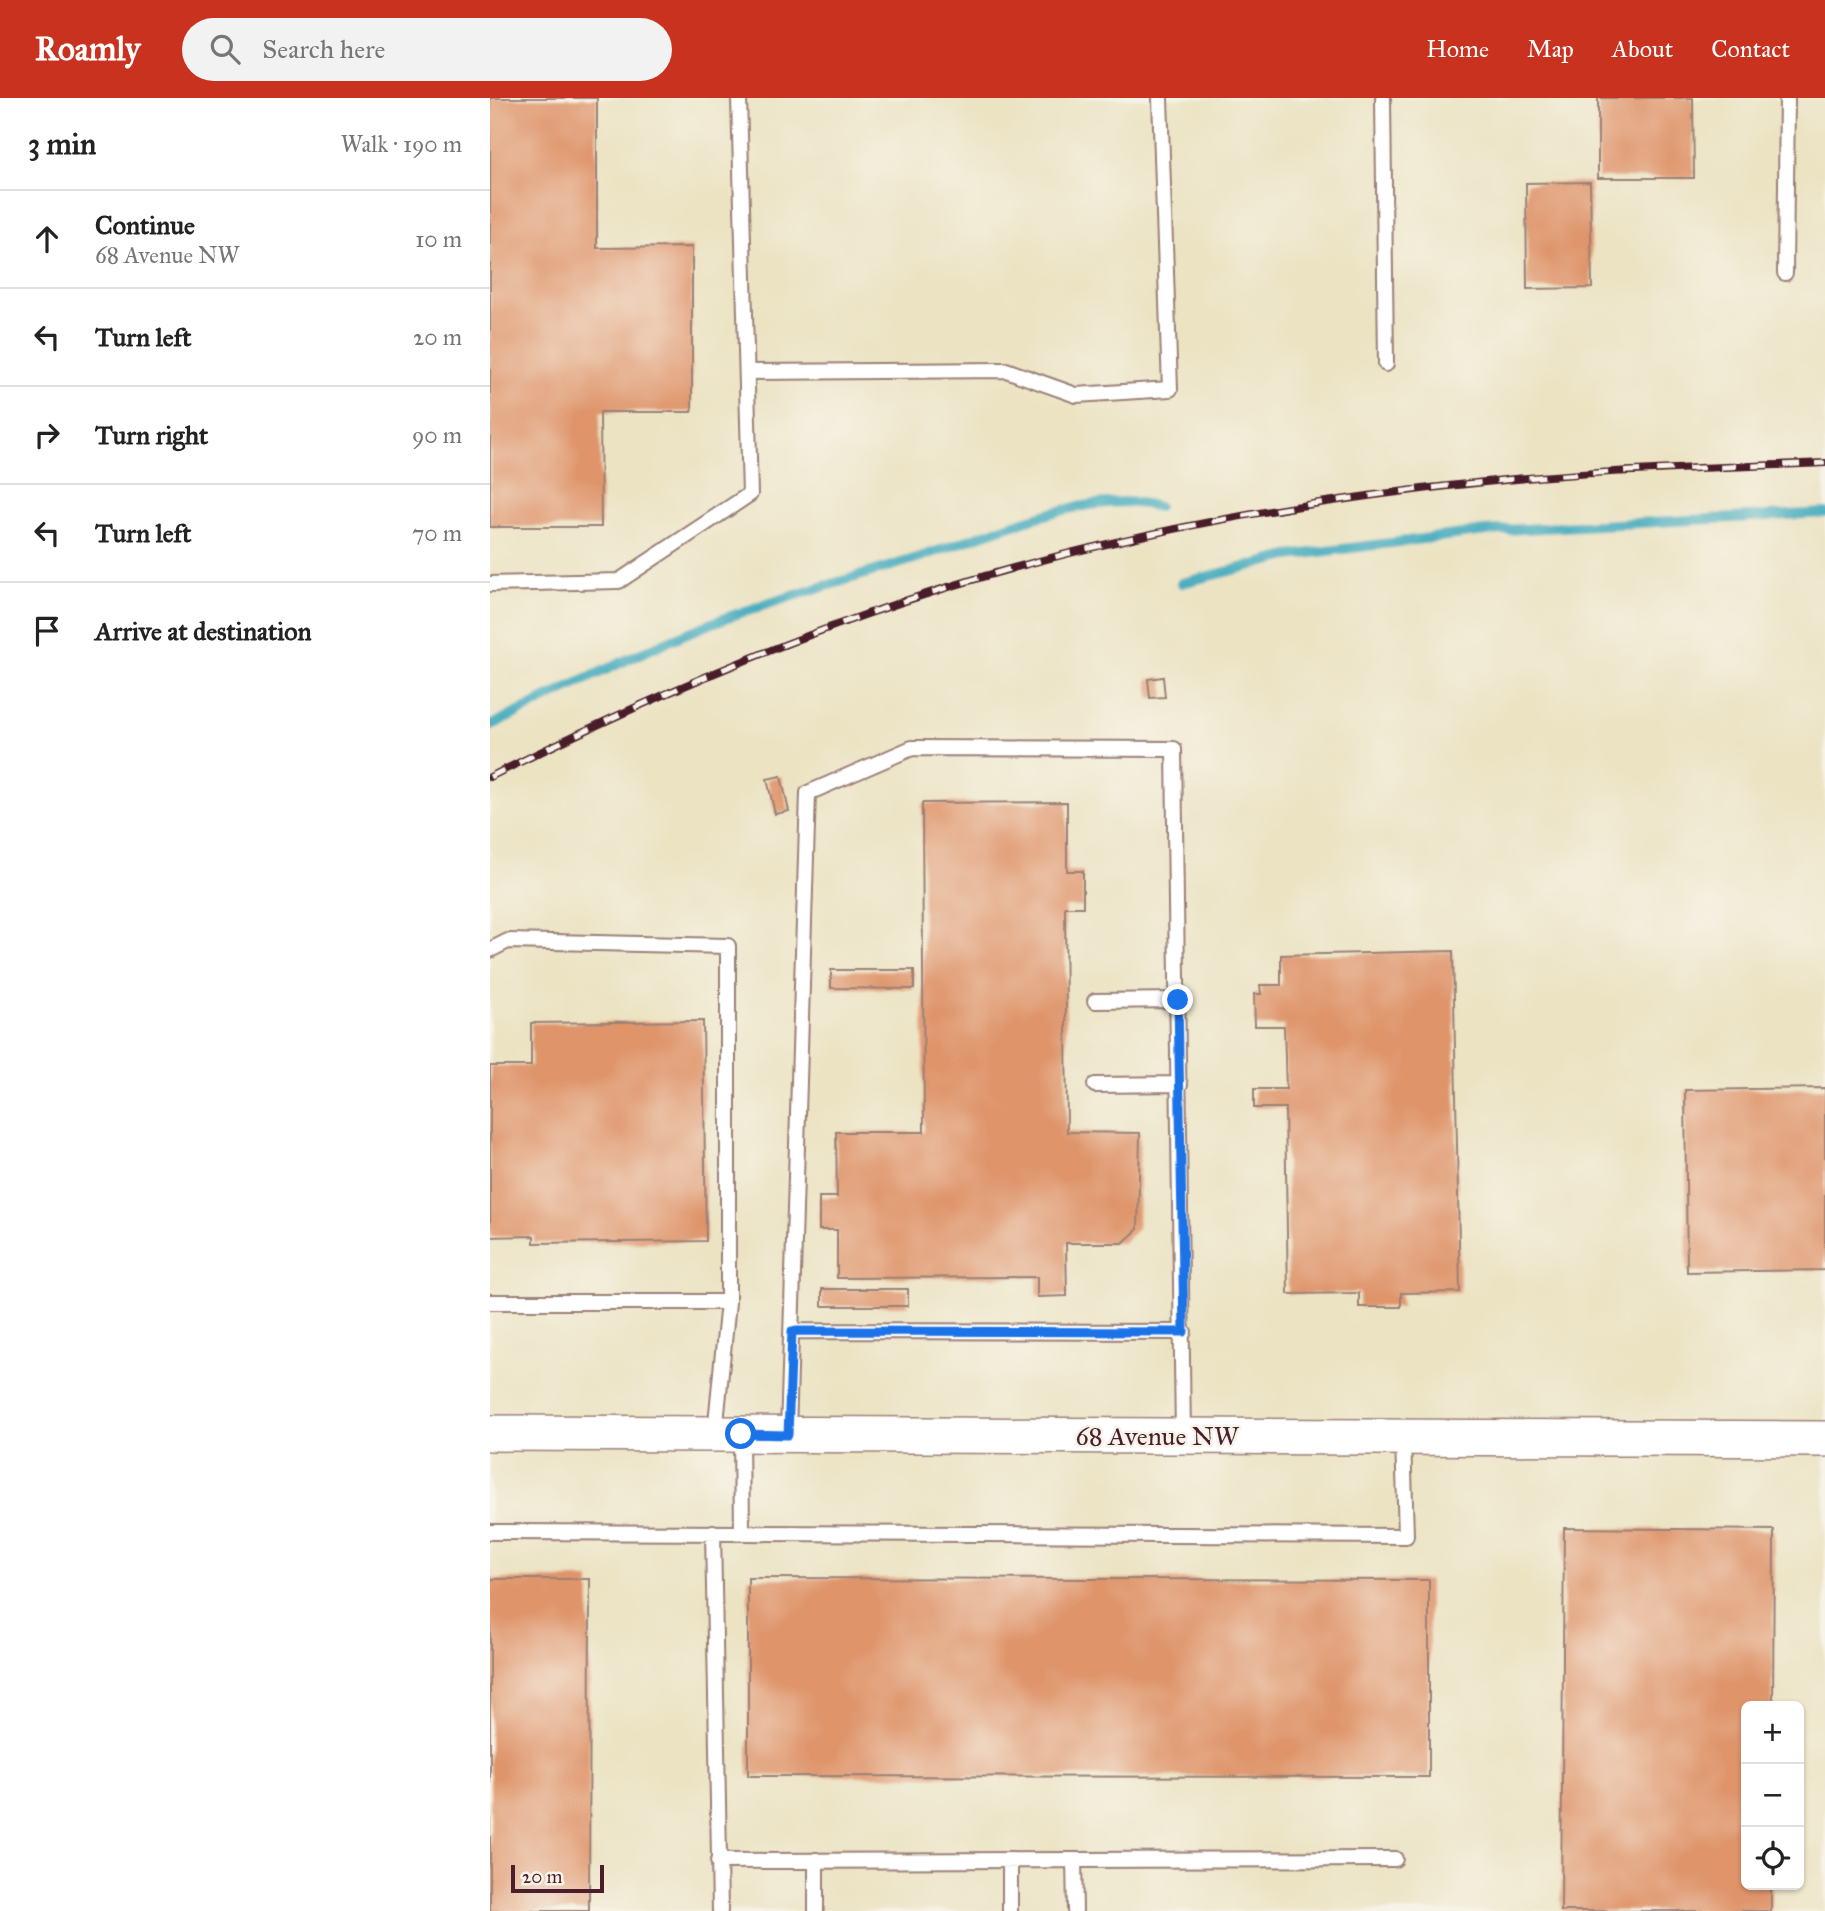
<!DOCTYPE html>
<html lang="en">
<head>
<meta charset="utf-8">
<style>
	body { margin:0; font-family:"IM FELL Great Primer",serif; background:#f2f2f2; color:#222 }
	.controls { position:absolute; right:21px; bottom:21px; display:grid; overflow:hidden; border-radius:10px; box-shadow:0 2px 5px #0004 }
	.controls button { width:63px; height:63px; display:grid; place-items:center; padding:0; border:0; border-bottom:2px solid #e0e0e0; background:#fff; color:#222; font:35px sans-serif }
	.scale { position:absolute; left:21px; bottom:18px; width:93px; box-sizing:border-box; padding-left:7px; border:4px solid #4a1f2b; border-top:0; font-size:19px; line-height:24px; white-space:nowrap; color:#4a1f2b; -webkit-text-stroke:5px #f7f3e8; paint-order:stroke }
	.stop { position:absolute; width:21px; height:21px; margin:-16px; border:5px solid #1a73e8; border-radius:50%; background:#fff }
	.stop.end { background:#1a73e8; border-color:#fff; box-shadow:0 2px 7px #0008 }
	.list { margin:0; padding:0; list-style:none }
	h2 { display:flex; justify-content:space-between; align-items:center; height:91px; margin:0; padding:0 28px; font-size:30px }
	h2 small { font-size:23px; font-weight:400; color:#767676 }
	.list li { display:grid; grid-template-columns:46px 1fr auto; gap:21px; align-items:center; box-sizing:border-box; height:98px; padding:0 28px; border-top:2px solid #e0e0e0 }
	.list b { display:block; font-size:26px; white-space:nowrap }
	.list p { margin:0; font-size:23px; white-space:nowrap; color:#767676 }
	.list em { font-size:23px; font-style:normal; color:#767676 }
	.icon { flex:none; width:38px; height:38px; fill:none; stroke:currentColor; stroke-width:2; stroke-linecap:round; stroke-linejoin:round }
	.map { position:relative; flex:none; width:1335px; height:1813px; overflow:hidden }
	header { display:flex; align-items:center; gap:42px; box-sizing:border-box; height:98px; padding:0 35px; background:#c8321e; color:#fff }
	header strong { font-size:33px }
	nav { display:flex; gap:38px; margin-inline-start:auto; font-size:24px }
	.search { width:490px; height:63px; background:#f2f2f2; display:flex; align-items:center; gap:18px; box-sizing:border-box; padding:0 24px; border-radius:38px; color:#767676; font-size:26px }
	main { display:flex }
	aside { flex:1; background:#fff }
	.map>svg:first-child { display:block }
	.lines { fill:none; stroke-linecap:round; stroke-linejoin:round }
	.stream { stroke:#3ca9bc; stroke-width:10 }
	.building { fill:#df946b }
	.service-casing { stroke:#9b8177; stroke-width:18 }
	.tertiary-casing { stroke:#9b8177; stroke-width:38 }
	.service { stroke:#fff; stroke-width:14 }
	.tertiary { stroke:#fff; stroke-width:35 }
	.rail-casing { stroke:#4a1f2b; stroke-width:8 }
	.rail { stroke:#f7f3e8; stroke-width:5; stroke-dasharray:16; stroke-linecap:butt }
	.route { stroke:#1a73e8; stroke-width:9 }
	.labels { text-anchor:middle; dominant-baseline:central; stroke-width:5; stroke-linejoin:round; paint-order:stroke }
	.street-label { font-size:26px; fill:#4a1f2b; stroke:#f7f3e8 }
</style>
</head>
<body>
<header>
<strong>Roamly</strong>
<div class="search"><svg class="icon" aria-label="search" viewBox="0 0 24 24"><circle cx="10" cy="10" r="6"/><path d="M15 15l6 6"/></svg>Search here</div>
<nav><a>Home</a><a>Map</a><a>About</a><a>Contact</a></nav>
</header>
<main>
<aside>
<h2>3 min<small>Walk · 190 m</small></h2>
<ul class="list">
<li><svg class="icon" aria-label="ahead" viewBox="0 0 24 24"><path d="M12 20V5M6 11l6-6 6 6"/></svg><div><b>Continue</b><p>68 Avenue NW</p></div><em>10 m</em></li>
<li><svg class="icon" aria-label="left" viewBox="0 0 24 24"><path d="M17 20v-9H6M10 6l-5 5 5 5"/></svg><div><b>Turn left</b></div><em>20 m</em></li>
<li><svg class="icon" aria-label="right" viewBox="0 0 24 24"><path d="M7 20v-9h11M14 6l5 5-5 5"/></svg><div><b>Turn right</b></div><em>90 m</em></li>
<li><svg class="icon" aria-label="left" viewBox="0 0 24 24"><path d="M17 20v-9H6M10 6l-5 5 5 5"/></svg><div><b>Turn left</b></div><em>70 m</em></li>
<li><svg class="icon" aria-label="arrive" viewBox="0 0 24 24"><path d="M6 21V4h12l-3 4 3 4H6"/></svg><div><b>Arrive at destination</b></div></li>
</ul>
</aside>
<div class="map">
<svg width="1335" height="1813" viewBox="0 0 1335 1813">
	<rect width="100%" height="100%" fill="#f7f3e8"/>
	<filter id="ink" filterUnits="userSpaceOnUse"><feTurbulence type="fractalNoise" baseFrequency=".0143" numOctaves="2"/><feDisplacementMap in="SourceGraphic" scale="14" xChannelSelector="R" yChannelSelector="G"/><feConvolveMatrix kernelMatrix="1 2 1 2 8 2 1 2 1" color-interpolation-filters="sRGB"/></filter>
	<filter id="wash" filterUnits="userSpaceOnUse"><feTurbulence type="fractalNoise" baseFrequency=".00686" numOctaves="4" result="noise"/><feDisplacementMap in="SourceGraphic" scale="28" xChannelSelector="R" yChannelSelector="G"/><feGaussianBlur stdDeviation="1.57" result="paint"/><feColorMatrix in="noise" values="0 0 0 0 0 0 0 0 0 0 0 0 0 0 0 0 0 1.4 0 .05"/><feComposite in="paint" operator="in"/></filter>
	<g filter="url(#wash)">
		<rect width="100%" height="100%" fill="#ece3c3"/>
		<g class="lines">
			<path class="stream" d="M 692,485 L 798,458 L 996,433 L 1335,415
				M 0,628 C 80,590 158,548 241,518 C 304,496 369,479 433,458 C 496,437 604,389 668,409"/>
		</g>
		<g id="blocks">
			<path class="building" d="M 0,0 L 107,0 L 107,150 L 202,149 L 202,314 L 110,314 L 111,429 L 0,429 Z
				M 1108,0 L 1203,0 L 1204,80 L 1108,80 Z
				M 1100,84 L 1102,190 L 1037,191 L 1036,85 Z
				M 673,579 L 675,599 L 660,600 L 658,581 Z
				M 291,678 L 299,713 L 285,716 L 277,681 Z
				M 577,704 L 577,773 L 593,773 L 593,809 L 575,809 L 577,1034 L 650,1035 L 648,1131 L 633,1145 L 576,1145 L 577,1198 L 547,1199 L 547,1179 L 347,1180 L 347,1132 L 329,1132 L 329,1099 L 347,1099 L 346,1034 L 434,1034 L 432,705 Z
				M 963,853 L 970,1194 L 911,1195 L 911,1209 L 869,1209 L 869,1195 L 798,1196 L 795,1010 L 764,1010 L 764,991 L 796,991 L 794,928 L 765,928 L 764,896 L 771,896 L 770,887 L 791,887 L 791,857 Z
				M 341,872 L 424,872 L 424,891 L 341,890 Z
				M 213,923 L 216,1143 L 44,1145 L 44,1138 L 0,1139 L 0,968 L 41,968 L 41,925 Z
				M 1335,990 L 1335,1172 L 1197,1174 L 1195,992 Z
				M 332,1191 L 418,1191 L 418,1208 L 332,1208 Z
				M 1074,1430 L 1284,1432 L 1283,1608 L 1256,1608 L 1256,1787 L 1281,1787 L 1281,1813 L 1071,1813 Z
				M 258,1480 L 939,1482 L 939,1679 L 258,1678 Z
				M 0,1481 L 100,1481 L 99,1813 L 0,1813 Z"/>
		</g>
	</g>
	<g filter="url(#ink)">
		<use href="#blocks" fill-opacity="0" stroke="#9b8177" stroke-width="2"/>
		<g class="lines">
			<defs>
				<path id="service" d="M 893,0 L 896,266
					M 1295,175 L 1297,0
					M 257,274 L 516,272 L 586,297 L 680,291 L 670,0
					M 0,486 L 129,483 L 260,396 L 249,0
					M 0,852 L 18,843 L 238,848 L 238,1204 L 0,1204
					M 605,903 L 688,902
					M 605,987 L 690,986
					M 302,1233 L 694,1234
					M 225,1335 L 238,1204
					M 298,1335 L 318,695 L 422,650 L 684,651 L 693,1338
					M 0,1434 L 252,1435 L 251,1336
					M 223,1434 L 230,1813
					M 252,1435 L 916,1438 L 913,1340
					M 326,1762 L 326,1813
					M 520,1762 L 520,1813
					M 584,1762 L 585,1813
					M 228,1763 L 905,1761"/>
				<path id="tertiary" d="M 0,1335 L 1335,1341"/>
			</defs>
			<use href="#service" class="service-casing"/>
			<use href="#tertiary" class="tertiary-casing"/>
			<use href="#service" class="service"/>
			<use href="#tertiary" class="tertiary"/>
			<defs>
				<path id="rail" d="M 0,679 C 123,617 247,562 377,516 C 575,446 786,405 995,384 C 1107,372 1222,370 1335,365"/>
			</defs>
			<use href="#rail" class="rail-casing"/>
			<use href="#rail" class="rail"/>
		</g>
	</g>
	<g class="lines" filter="url(#ink)">
		<path class="route" d="M 251,1336 L 298,1337 L 302,1233 L 694,1234 L 688,902"/>
	</g>
	<g class="labels">
		<g class="street-label">
			<text x="667" y="1338">68 Avenue NW</text>
		</g>
	</g>
</svg>
<div class="controls">
<button>+</button>
<button>−</button>
<button><svg class="icon" aria-label="locate" viewBox="0 0 24 24"><circle cx="12" cy="12" r="6"/><path d="M12 2v4M12 18v4M2 12h4M18 12h4"/></svg></button>
</div>
<div class="scale">20 m</div>
<div class="stop" style="left:251px;top:1336px"></div>
<div class="stop end" style="left:688px;top:902px"></div>
</div>
</main>
</body>
</html>
